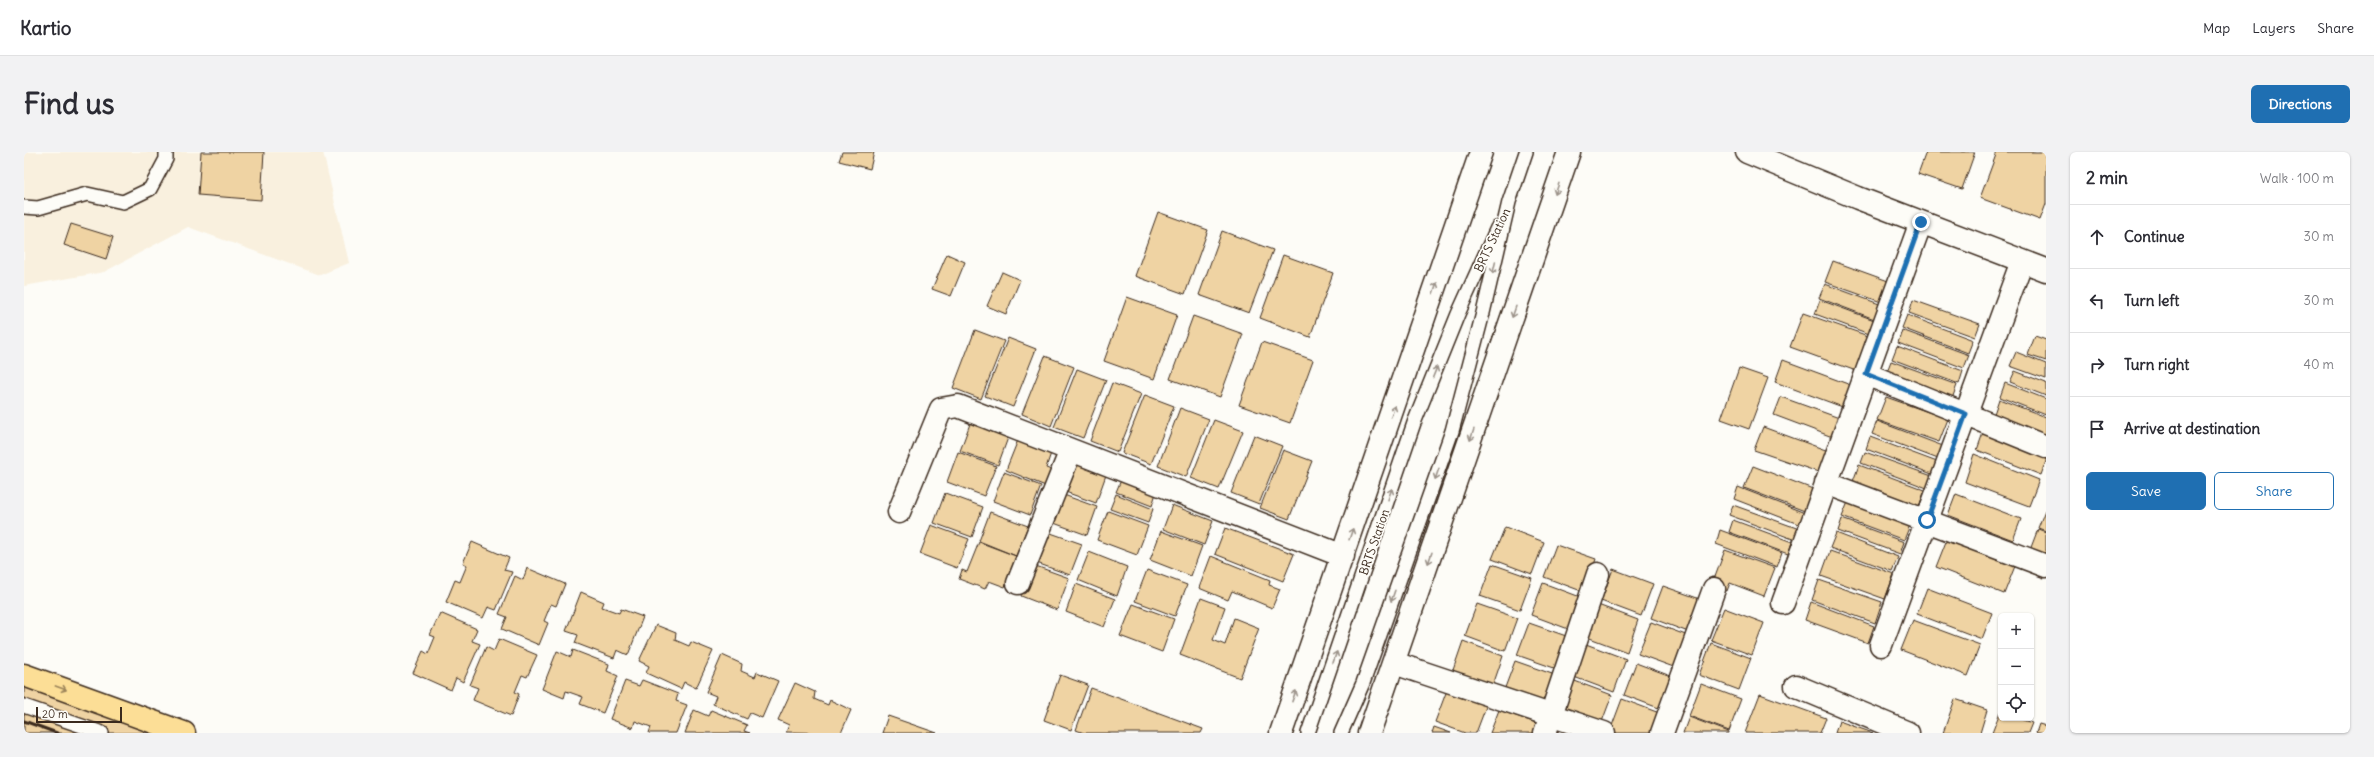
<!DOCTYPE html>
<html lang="en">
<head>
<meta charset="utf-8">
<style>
	body { margin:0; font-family:Delius,sans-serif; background:#f2f2f3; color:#2b2b33 }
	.controls { position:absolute; right:12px; bottom:12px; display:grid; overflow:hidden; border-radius:6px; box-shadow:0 1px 3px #0004 }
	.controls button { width:36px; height:36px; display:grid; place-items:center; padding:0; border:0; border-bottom:1px solid #e1e1e2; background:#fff; color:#2b2b33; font:20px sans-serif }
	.scale { position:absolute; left:12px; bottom:10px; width:86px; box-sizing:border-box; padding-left:4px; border:2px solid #3b2a1e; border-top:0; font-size:11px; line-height:14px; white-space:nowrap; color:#3b2a1e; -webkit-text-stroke:3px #fdfcf7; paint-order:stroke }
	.stop { position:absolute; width:12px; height:12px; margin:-9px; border:3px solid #1f6fb2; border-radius:50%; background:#fff }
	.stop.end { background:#1f6fb2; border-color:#fff; box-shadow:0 1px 4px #0008 }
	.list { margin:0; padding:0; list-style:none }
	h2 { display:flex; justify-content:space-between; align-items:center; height:52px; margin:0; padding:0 16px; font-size:17px }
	h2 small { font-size:13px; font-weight:400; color:#7c7c81 }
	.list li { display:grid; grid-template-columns:26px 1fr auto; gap:12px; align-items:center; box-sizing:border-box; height:64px; padding:0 16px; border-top:1px solid #e1e1e2 }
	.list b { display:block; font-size:15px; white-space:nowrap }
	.list em { font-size:13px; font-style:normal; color:#7c7c81 }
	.actions { display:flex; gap:8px; padding:12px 16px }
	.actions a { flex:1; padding:9px 0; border:1px solid #1f6fb2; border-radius:6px; text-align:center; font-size:14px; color:#1f6fb2 }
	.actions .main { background:#1f6fb2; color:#fff }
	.icon { flex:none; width:22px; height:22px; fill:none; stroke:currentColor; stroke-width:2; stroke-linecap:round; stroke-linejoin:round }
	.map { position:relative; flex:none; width:2022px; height:581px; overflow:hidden; border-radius:6px }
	header { display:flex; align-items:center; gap:24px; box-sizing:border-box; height:56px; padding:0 20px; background:#fff; border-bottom:1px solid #e1e1e2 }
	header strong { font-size:19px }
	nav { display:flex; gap:22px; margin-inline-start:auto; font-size:14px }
	.intro { display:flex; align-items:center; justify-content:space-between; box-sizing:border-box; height:96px; padding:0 24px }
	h1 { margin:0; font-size:28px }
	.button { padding:10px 18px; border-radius:6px; background:#1f6fb2; color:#fff; font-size:14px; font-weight:700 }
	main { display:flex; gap:24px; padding:0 24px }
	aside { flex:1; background:#fff; border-radius:6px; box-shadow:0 1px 3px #0004 }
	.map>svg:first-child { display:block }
	.built { fill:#f9f0de }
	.building { fill:#efd3a3; stroke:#3b2a1e }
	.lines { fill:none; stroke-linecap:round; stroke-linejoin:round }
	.lane-casing { stroke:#3b2a1e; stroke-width:16 }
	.street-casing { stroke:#3b2a1e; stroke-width:25 }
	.secondary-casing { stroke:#3b2a1e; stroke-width:25 }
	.primary-casing { stroke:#3b2a1e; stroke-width:25 }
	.lane { stroke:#fdfcf7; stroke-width:13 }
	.street { stroke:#fdfcf7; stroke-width:22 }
	.secondary { stroke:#fdfcf7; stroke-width:22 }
	.primary { stroke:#fcde96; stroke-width:22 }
	.rail { stroke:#3b2a1e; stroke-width:3 }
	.oneway { stroke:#9c938a }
	.oneway2 { stroke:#9c845a }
	.route { stroke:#1f6fb2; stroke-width:5 }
	.labels { text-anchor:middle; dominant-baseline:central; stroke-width:3.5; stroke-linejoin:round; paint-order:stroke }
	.street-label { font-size:12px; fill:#3b2a1e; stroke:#fdfcf7 }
</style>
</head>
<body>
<header>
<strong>Kartio</strong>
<nav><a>Map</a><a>Layers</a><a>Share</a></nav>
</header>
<div class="intro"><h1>Find us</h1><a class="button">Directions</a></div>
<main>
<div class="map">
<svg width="2022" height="581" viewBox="0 0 2022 581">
	<rect width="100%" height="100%" fill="#fdfcf7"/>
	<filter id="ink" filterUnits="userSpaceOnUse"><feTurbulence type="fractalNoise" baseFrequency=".025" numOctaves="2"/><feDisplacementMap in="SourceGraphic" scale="8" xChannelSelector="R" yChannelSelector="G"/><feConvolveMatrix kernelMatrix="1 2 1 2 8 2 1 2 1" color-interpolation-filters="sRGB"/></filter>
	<g filter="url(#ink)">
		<path class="built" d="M 0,0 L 299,0 L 325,111 L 296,123 L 164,75 L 80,120 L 0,134 Z"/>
		<path class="building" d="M 177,0 L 240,0 L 237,48 L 174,43 Z
			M 818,0 L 850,0 L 846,17 L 815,9 Z
			M 1902,0 L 1951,0 L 1938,37 L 1894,22 Z
			M 1973,0 L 2022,0 L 2022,52 L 2016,68 L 1956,46 Z
			M 1134,60 L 1184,78 L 1161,142 L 1111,124 Z
			M 47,72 L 89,85 L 82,107 L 40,93 Z
			M 1198,79 L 1249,98 L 1225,161 L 1175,143 Z
			M 923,102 L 941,110 L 927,144 L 908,137 Z
			M 1259,103 L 1309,121 L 1286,185 L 1236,166 Z
			M 1809,109 L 1867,130 L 1860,151 L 1801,130 Z
			M 978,120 L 996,128 L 982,162 L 963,154 Z
			M 1801,132 L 1858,153 L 1853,168 L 1795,146 Z
			M 1103,145 L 1153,163 L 1130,227 L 1080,209 Z
			M 1796,148 L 1853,169 L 1848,183 L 1791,162 Z
			M 1889,148 L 1956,172 L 1951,185 L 1885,161 Z
			M 1779,161 L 1847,185 L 1835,220 L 1766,195 Z
			M 1883,163 L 1949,188 L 1944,201 L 1878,176 Z
			M 1169,164 L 1219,182 L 1196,245 L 1146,227 Z
			M 951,178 L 980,189 L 957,247 L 929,236 Z
			M 1878,178 L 1945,203 L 1940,216 L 1874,191 Z
			M 2011,184 L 2022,188 L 2022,209 L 2004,203 Z
			M 984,186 L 1012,197 L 989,255 L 961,244 Z
			M 1238,190 L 1289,208 L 1266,271 L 1215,253 Z
			M 1873,194 L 1939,219 L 1935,232 L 1868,207 Z
			M 1992,200 L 2022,212 L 2022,227 L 1986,214 Z
			M 1021,204 L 1050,215 L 1027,274 L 998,262 Z
			M 1759,208 L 1832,235 L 1824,257 L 1751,230 Z
			M 1867,209 L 1933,233 L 1928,247 L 1862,222 Z
			M 1715,216 L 1744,226 L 1725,277 L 1697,267 Z
			M 1053,217 L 1082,228 L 1059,286 L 1030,275 Z
			M 1991,219 L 2022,231 L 2022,244 L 1986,230 Z
			M 1088,231 L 1117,242 L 1094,300 L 1066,289 Z
			M 1981,231 L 2022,247 L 2022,263 L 1976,245 Z
			M 1121,243 L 1150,254 L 1127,312 L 1098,301 Z
			M 1757,245 L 1818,267 L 1811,286 L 1750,263 Z
			M 1862,245 L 1924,267 L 1915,290 L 1853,268 Z
			M 1975,247 L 2022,265 L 2022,285 L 1969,265 Z
			M 1156,256 L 1185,267 L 1162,325 L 1134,314 Z
			M 1190,268 L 1219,279 L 1195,337 L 1167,326 Z
			M 947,269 L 985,283 L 974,313 L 936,299 Z
			M 1853,269 L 1919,294 L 1914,307 L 1848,282 Z
			M 1739,275 L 1807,300 L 1800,322 L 1730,298 Z
			M 1960,278 L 2022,301 L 2022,309 L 2017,323 L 1953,298 Z
			M 1230,283 L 1258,294 L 1235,352 L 1207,341 Z
			M 1846,285 L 1913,310 L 1908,322 L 1842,297 Z
			M 994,288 L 1027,301 L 1022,316 L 1030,319 L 1024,335 L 982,318 Z
			M 1259,298 L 1288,309 L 1265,367 L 1236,356 Z
			M 934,300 L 972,314 L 960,344 L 923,330 Z
			M 1841,300 L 1908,324 L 1903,336 L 1837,311 Z
			M 1950,302 L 2015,328 L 2005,354 L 1941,330 Z
			M 1046,310 L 1082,323 L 1072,351 L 1036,338 Z
			M 1835,313 L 1901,338 L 1894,357 L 1828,332 Z
			M 1729,314 L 1794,339 L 1786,361 L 1720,336 Z
			M 980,320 L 1017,334 L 1006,363 L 969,349 Z
			M 1097,328 L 1132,341 L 1128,354 L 1092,340 Z
			M 1714,335 L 1786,363 L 1782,375 L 1710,347 Z
			M 921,341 L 959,355 L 948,385 L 910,371 Z
			M 1037,342 L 1073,355 L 1063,383 L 1027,370 Z
			M 1092,342 L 1129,357 L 1124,371 L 1086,357 Z
			M 1932,342 L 1997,367 L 1989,388 L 1924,363 Z
			M 1826,345 L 1888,368 L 1880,388 L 1818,365 Z
			M 1148,353 L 1189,369 L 1180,393 L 1139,377 Z
			M 1709,353 L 1778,378 L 1774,389 L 1705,363 Z
			M 2021,358 L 2022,358 L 2022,379 L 2014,376 Z
			M 1084,359 L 1124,374 L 1113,403 L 1073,388 Z
			M 966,360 L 1004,374 L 992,404 L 955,389 Z
			M 1818,367 L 1880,390 L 1876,402 L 1814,379 Z
			M 1709,368 L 1768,390 L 1764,402 L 1705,380 Z
			M 907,373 L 945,387 L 933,416 L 896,402 Z
			M 1481,375 L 1520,390 L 1508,422 L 1468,407 Z
			M 1201,376 L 1270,402 L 1259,429 L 1191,402 Z
			M 2014,377 L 2022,380 L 2022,404 L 2006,398 Z
			M 1696,378 L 1758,401 L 1753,415 L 1692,392 Z
			M 1021,379 L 1058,392 L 1046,423 L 1010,410 Z
			M 1137,379 L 1178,394 L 1167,424 L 1126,408 Z
			M 1812,381 L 1874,405 L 1868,419 L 1806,396 Z
			M 1925,382 L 1993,409 L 1980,442 L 1912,415 Z
			M 448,390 L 485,406 L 480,418 L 488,420 L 472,458 L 464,455 L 459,466 L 422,450 L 431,428 L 436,430 L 443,413 L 439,411 Z
			M 955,390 L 992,404 L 981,435 L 965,429 L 961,437 L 935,427 L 938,418 L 943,420 Z
			M 1532,393 L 1572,407 L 1560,440 L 1520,425 Z
			M 1701,398 L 1751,416 L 1740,444 L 1706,431 L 1703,439 L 1688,433 Z
			M 1806,399 L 1870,422 L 1861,447 L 1797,424 Z
			M 1065,400 L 1103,415 L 1093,444 L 1054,428 Z
			M 1187,404 L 1246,428 L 1245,433 L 1256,437 L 1248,456 L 1208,439 L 1204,448 L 1175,436 Z
			M 1468,412 L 1508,426 L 1496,458 L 1456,444 Z
			M 1009,413 L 1045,426 L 1033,458 L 997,444 Z
			M 503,416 L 541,432 L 532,454 L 527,452 L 520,469 L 524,471 L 515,493 L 478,477 L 483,465 L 475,462 L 491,424 L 499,428 Z
			M 1589,417 L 1629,432 L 1617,464 L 1577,449 Z
			M 1123,418 L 1163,433 L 1151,464 L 1111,449 Z
			M 1795,428 L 1858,450 L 1851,471 L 1788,448 Z
			M 1519,431 L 1559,446 L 1547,478 L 1507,463 Z
			M 1052,432 L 1091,447 L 1080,475 L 1042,460 Z
			M 1639,434 L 1679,448 L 1667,481 L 1627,466 Z
			M 1903,436 L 1968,461 L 1958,487 L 1893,462 Z
			M 557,440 L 580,450 L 578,455 L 595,461 L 597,457 L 619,465 L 604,503 L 593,498 L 590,506 L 551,491 L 554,483 L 542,479 Z
			M 1177,446 L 1201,455 L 1189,488 L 1201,493 L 1210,466 L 1235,476 L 1216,526 L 1156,503 Z
			M 1787,450 L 1850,474 L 1844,491 L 1781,468 Z
			M 1109,452 L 1150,467 L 1138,500 L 1096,484 Z
			M 1453,452 L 1493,466 L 1481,499 L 1441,484 Z
			M 1574,453 L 1614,468 L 1603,500 L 1563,485 Z
			M 1700,456 L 1740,471 L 1728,503 L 1687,488 Z
			M 416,461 L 453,477 L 448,489 L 456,492 L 439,530 L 432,526 L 427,538 L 389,521 L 399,499 L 404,502 L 411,485 L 406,483 Z
			M 1889,468 L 1956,493 L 1944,524 L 1877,498 Z
			M 1627,470 L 1667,485 L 1655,517 L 1614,502 Z
			M 1505,471 L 1545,485 L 1533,517 L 1493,503 Z
			M 632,473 L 652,481 L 651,488 L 665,494 L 667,490 L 689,499 L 672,536 L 660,530 L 657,537 L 622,521 L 625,514 L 615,509 Z
			M 475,487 L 513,503 L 503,525 L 498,523 L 491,540 L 495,542 L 487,564 L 449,548 L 454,536 L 446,533 L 462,495 L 470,499 Z
			M 1439,489 L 1479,504 L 1468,536 L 1428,521 Z
			M 1687,491 L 1727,506 L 1715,538 L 1675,523 Z
			M 1562,492 L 1602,507 L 1590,540 L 1550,525 Z
			M 549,498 L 585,512 L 583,519 L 594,524 L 579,561 L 556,552 L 559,545 L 542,539 L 540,546 L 518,537 L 533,499 L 547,505 Z
			M 698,503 L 718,512 L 717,519 L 731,525 L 733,520 L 754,529 L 738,566 L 726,561 L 723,567 L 689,552 L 692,544 L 682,540 Z
			M 1491,509 L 1531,523 L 1519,556 L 1479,541 Z
			M 1612,511 L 1652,526 L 1640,558 L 1600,543 Z
			M 1036,523 L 1064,533 L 1047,578 L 1020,568 Z
			M 0,528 L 160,581 L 0,581 Z
			M 618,528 L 654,542 L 652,549 L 663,553 L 652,581 L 625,581 L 627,575 L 611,569 L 609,576 L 586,567 L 601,529 L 615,534 Z
			M 1548,528 L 1588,543 L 1576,575 L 1536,560 Z
			M 771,531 L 791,540 L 790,547 L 804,553 L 806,548 L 827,558 L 817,581 L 762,580 L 765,573 L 754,568 Z
			M 1677,532 L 1717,547 L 1705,579 L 1665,564 Z
			M 1067,536 L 1179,577 L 1177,581 L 1060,581 L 1052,578 Z
			M 1423,538 L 1463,552 L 1452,581 L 1441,581 L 1411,570 Z
			M 1736,542 L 1802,566 L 1796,581 L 1721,581 Z
			M 1598,547 L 1638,562 L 1631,581 L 1592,581 L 1586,579 Z
			M 1931,547 L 1963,558 L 1956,581 L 1919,581 Z
			M 670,558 L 684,564 L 687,558 L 723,573 L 720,579 L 726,581 L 661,581 Z
			M 1475,558 L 1515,572 L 1512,581 L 1466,581 Z
			M 1976,560 L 1977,566 L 1993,566 L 2008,571 L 2004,581 L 1968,581 Z
			M 864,564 L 913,581 L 858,581 Z
			M 1665,565 L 1705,580 L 1705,581 L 1659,581 Z
			M 1815,569 L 1849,581 L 1811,581 Z
			M 2015,572 L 2022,574 L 2022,581 L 2012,581 Z
			M 1410,575 L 1427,581 L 1408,581 Z"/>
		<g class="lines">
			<defs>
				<path id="lane" d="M 0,55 L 14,56 L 63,42 L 99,50 L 126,37 L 142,7 L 142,0
					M 0,554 L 78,581
					M 1284,581 L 1390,271 L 1434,162 L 1473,76
					M 1317,581 L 1339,531 L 1428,279 L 1459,161 L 1485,50 L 1502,0"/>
				<path id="street" d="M 1723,0 L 1834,46 L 2022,118
					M 1842,222 L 2022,295
					M 1802,331 L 2022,414
					M 875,360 L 917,257 L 934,254 L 1319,404
					M 994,431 L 1047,298
					M 1759,451 L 1897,70
					M 1857,493 L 1998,109
					M 1370,511 L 1580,581
					M 1772,534 L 1884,581
					M 1521,581 L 1574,422
					M 1638,581 L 1690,437"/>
				<path id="secondary" d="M 1257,581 L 1457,0
					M 1345,581 L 1545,0"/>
				<path id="primary" d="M 0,523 L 160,581"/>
			</defs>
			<use href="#lane" class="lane-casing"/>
			<use href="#street" class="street-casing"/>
			<use href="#secondary" class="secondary-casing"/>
			<use href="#primary" class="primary-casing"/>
			<use href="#lane" class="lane"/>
			<use href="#street" class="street"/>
			<use href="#secondary" class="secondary"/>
			<use href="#primary" class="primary"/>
			<path class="rail" d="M 0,569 L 33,581"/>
		</g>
		<defs><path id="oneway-shaft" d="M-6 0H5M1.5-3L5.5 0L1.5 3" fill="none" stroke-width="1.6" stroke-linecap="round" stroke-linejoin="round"/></defs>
		<g class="oneway">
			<use href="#oneway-shaft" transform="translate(1533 37) rotate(109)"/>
			<use href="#oneway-shaft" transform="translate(1470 116) rotate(103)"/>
			<use href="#oneway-shaft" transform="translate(1411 136) rotate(-71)"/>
			<use href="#oneway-shaft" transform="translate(1490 160) rotate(109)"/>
			<use href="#oneway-shaft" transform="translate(1411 220) rotate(-68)"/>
			<use href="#oneway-shaft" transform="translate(1369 259) rotate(-71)"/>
			<use href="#oneway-shaft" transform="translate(1448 283) rotate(109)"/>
			<use href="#oneway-shaft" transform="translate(1413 322) rotate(109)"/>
			<use href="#oneway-shaft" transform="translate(1366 342) rotate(-71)"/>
			<use href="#oneway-shaft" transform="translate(1327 382) rotate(-71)"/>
			<use href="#oneway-shaft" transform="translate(1406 406) rotate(109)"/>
			<use href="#oneway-shaft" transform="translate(1369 444) rotate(109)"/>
			<use href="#oneway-shaft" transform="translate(1311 505) rotate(-71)"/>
			<use href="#oneway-shaft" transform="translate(1270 544) rotate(-70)"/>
		</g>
		<use class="oneway2" href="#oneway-shaft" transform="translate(37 536) rotate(20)"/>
	</g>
	<g class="lines" filter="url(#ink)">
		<path class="route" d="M 1897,70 L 1842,222 L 1942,262 L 1903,368"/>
	</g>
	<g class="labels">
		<g class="street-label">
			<text transform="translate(1468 88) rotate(-65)">BRTS Station</text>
			<text transform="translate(1350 390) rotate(-71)">BRTS Station</text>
		</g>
	</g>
</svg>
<div class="controls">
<button>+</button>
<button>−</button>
<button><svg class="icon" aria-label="locate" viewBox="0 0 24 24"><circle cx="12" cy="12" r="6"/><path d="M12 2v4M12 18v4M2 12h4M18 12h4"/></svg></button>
</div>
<div class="scale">20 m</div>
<div class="stop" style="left:1903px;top:368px"></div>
<div class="stop end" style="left:1897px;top:70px"></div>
</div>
<aside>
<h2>2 min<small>Walk · 100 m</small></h2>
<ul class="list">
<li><svg class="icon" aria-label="ahead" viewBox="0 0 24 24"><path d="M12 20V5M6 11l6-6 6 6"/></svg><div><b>Continue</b></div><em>30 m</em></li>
<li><svg class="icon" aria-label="left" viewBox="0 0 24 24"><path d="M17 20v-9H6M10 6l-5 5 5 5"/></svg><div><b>Turn left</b></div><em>30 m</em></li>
<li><svg class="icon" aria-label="right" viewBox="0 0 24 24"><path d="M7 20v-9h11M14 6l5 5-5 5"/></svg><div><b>Turn right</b></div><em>40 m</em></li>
<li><svg class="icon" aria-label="arrive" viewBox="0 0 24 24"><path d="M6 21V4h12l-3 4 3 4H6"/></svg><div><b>Arrive at destination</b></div></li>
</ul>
<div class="actions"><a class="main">Save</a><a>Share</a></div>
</aside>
</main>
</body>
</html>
